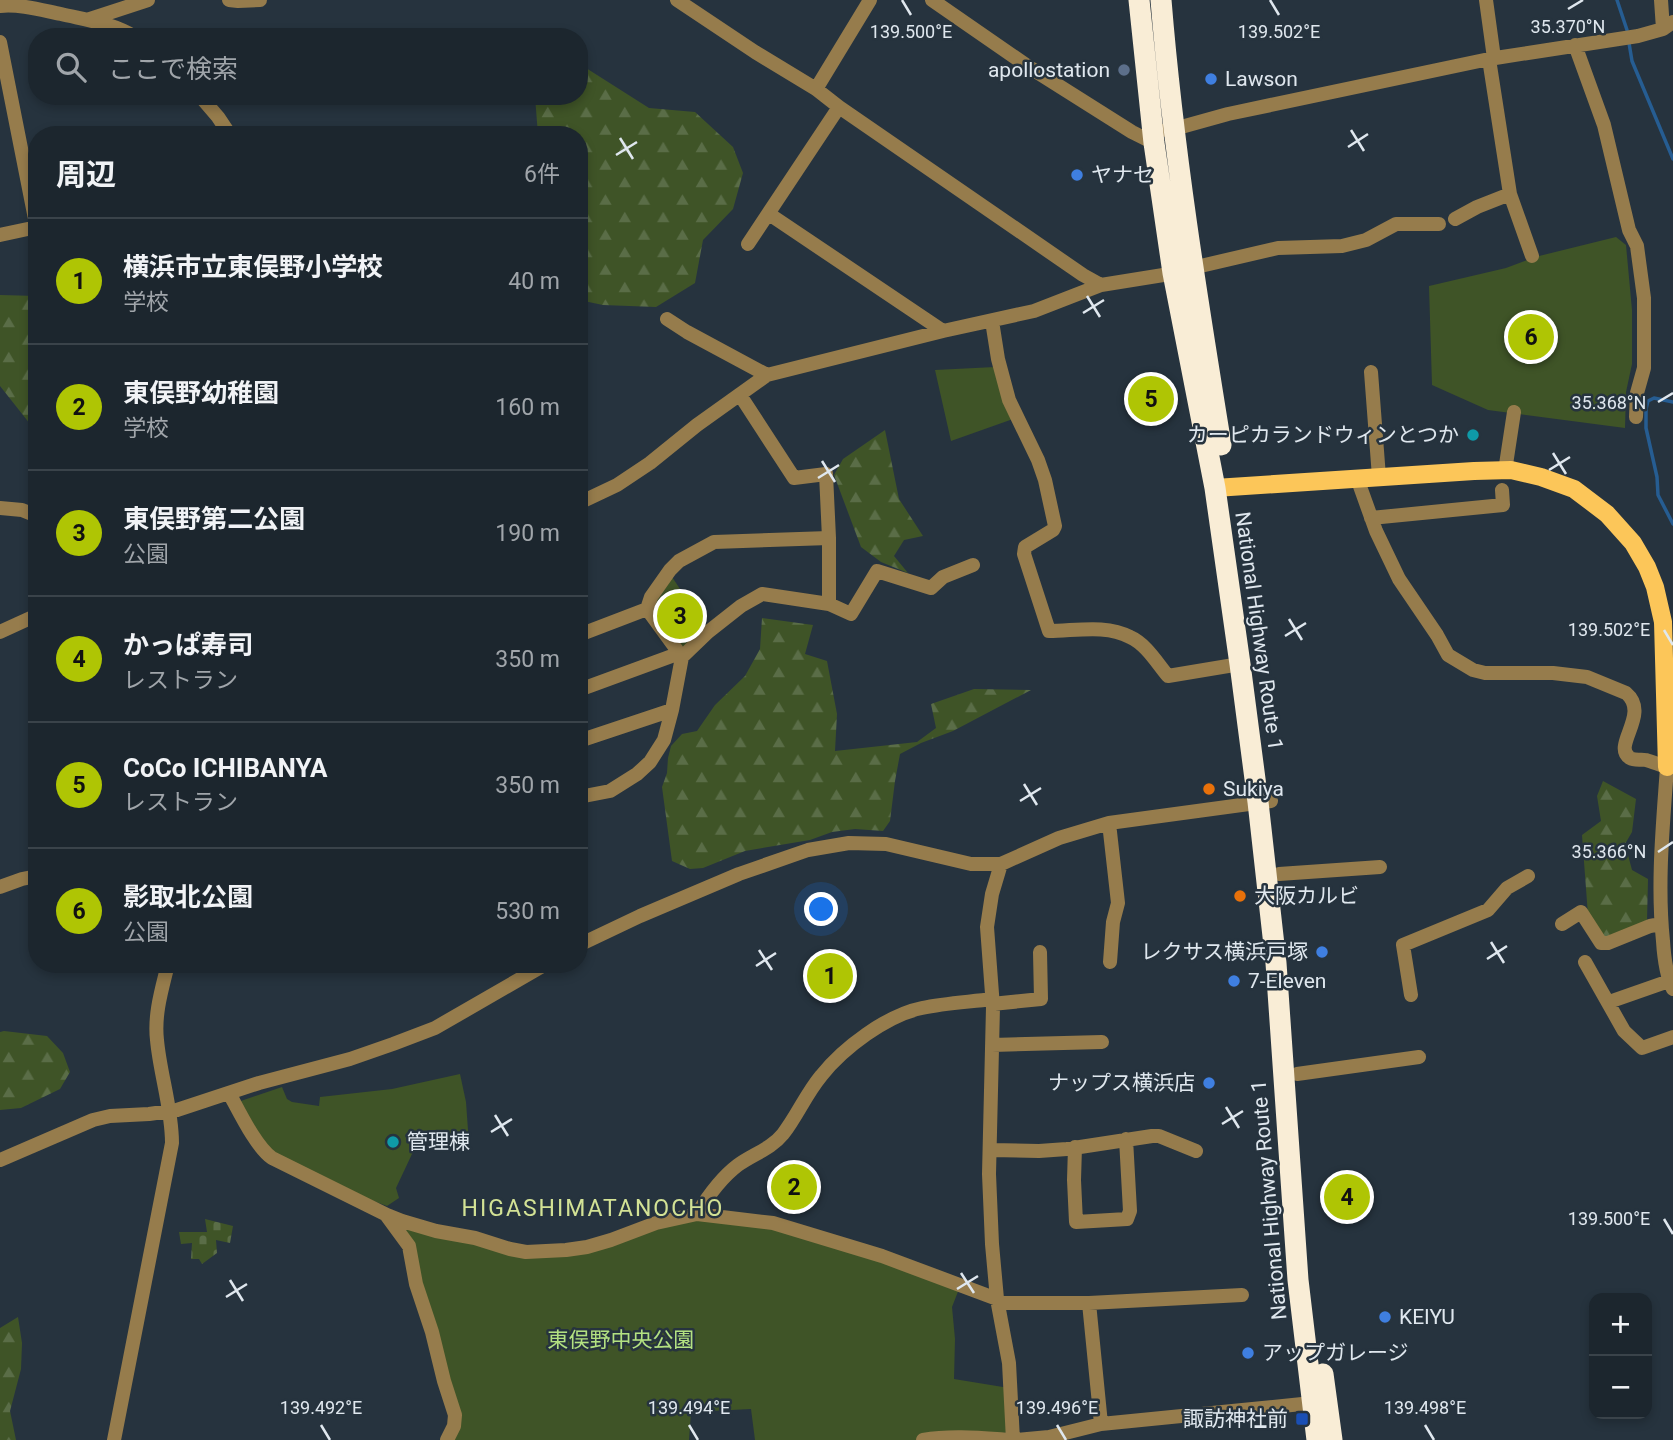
<!DOCTYPE html>
<html lang="ja">
<head>
<meta charset="utf-8">
<style>
	body { margin:0; font-family:Roboto,"Noto Sans JP",sans-serif; background:#252e36; color:#f1f3f6 }
	.controls { position:absolute; right:21px; bottom:21px; display:grid; overflow:hidden; border-radius:14px; box-shadow:0 4px 10px #0003 }
	.controls button { width:63px; height:63px; display:grid; place-items:center; padding:0; border:0; border-bottom:2px solid #3a434a; background:#1c262e; color:#f1f3f6; font:35px sans-serif }
	.you { position:absolute; left:822px; top:910px; width:24px; height:24px; margin:-18px; border:5px solid #fff; border-radius:50%; background:#1a73e8; box-shadow:0 0 0 10px #1a73e833 }
	.badge { display:grid; place-items:center; width:46px; height:46px; border-radius:50%; background:#afc504; color:#111; font-size:23px; font-weight:700 }
	.pin { position:absolute; translate:-50% -50%; border:4px solid #fff; box-shadow:0 2px 7px #0006 }
	.list { margin:0; padding:0; list-style:none }
	h2 { display:flex; justify-content:space-between; align-items:center; height:91px; margin:0; padding:0 28px; font-size:30px }
	h2 small { font-size:23px; font-weight:400; color:#a0a5aa }
	.list li { display:grid; grid-template-columns:46px 1fr auto; gap:21px; align-items:center; box-sizing:border-box; height:126px; padding:0 28px; border-top:2px solid #3a434a }
	.list b { display:block; font-size:26px; white-space:nowrap }
	.list p { margin:0; font-size:23px; white-space:nowrap; color:#a0a5aa }
	.list em { font-size:23px; font-style:normal; color:#a0a5aa }
	.icon { flex:none; width:38px; height:38px; fill:none; stroke:currentColor; stroke-width:2; stroke-linecap:round; stroke-linejoin:round }
	.map { position:relative; flex:none; width:1673px; height:1440px; overflow:hidden }
	.search { position:absolute; background:#1c262e; box-shadow:0 4px 10px #0003; left:28px; top:28px; width:560px; height:77px; display:flex; align-items:center; gap:18px; box-sizing:border-box; padding:0 24px; border-radius:28px; color:#a0a5aa; font-size:26px }
	.panel { position:absolute; background:#1c262e; box-shadow:0 4px 10px #0003; left:28px; top:126px; width:560px; height:847px; border-radius:28px }
	.map>svg:first-child { display:block }
	.green { fill:#3f5427 }
	.forest { fill:url(#forest-firs) }
	.cemetery { fill:url(#cemetery-stones) }
	.lines { fill:none; stroke-linecap:round; stroke-linejoin:round }
	.stream { stroke:#265d92; stroke-width:3.5 }
	.minor { stroke:#967c4c; stroke-width:14 }
	.major { stroke:#fcc659; stroke-width:18 }
	.highway { stroke:#f9edd6; stroke-width:21 }
	.ticks { fill:none; stroke:#dfe7ee; stroke-width:2.5 }
	.service-dot { fill:#5c6f8a; stroke:#26333e; stroke-width:2.5 }
	.shop-dot { fill:#3f7fe0; stroke:#26333e; stroke-width:2.5 }
	.culture-dot { fill:#0f9aa8; stroke:#26333e; stroke-width:2.5 }
	.food-dot { fill:#e8710a; stroke:#26333e; stroke-width:2.5 }
	.transit-dot { fill:#1a4fb4; stroke:#26333e; stroke-width:2.5 }
	.labels { text-anchor:middle; dominant-baseline:central; stroke-width:5; stroke-linejoin:round; paint-order:stroke }
	.poi-label { font-size:21px; fill:#dfe7ee; stroke:#26333e; text-anchor:start }
	.street-label { font-size:21px; fill:#dfe7ee; stroke:#26333e }
	.park-label { font-size:21px; fill:#b3e181; stroke:#26333e }
	.neighbourhood-label { font-size:23px; letter-spacing:2px; fill:#d3e295; stroke:#26333e }
	.ticks-label { font-size:18px; text-anchor:middle; fill:#dfe7ee; stroke:#26333e; stroke-width:5; stroke-linejoin:round; paint-order:stroke }
</style>
</head>
<body>
<div class="map">
<svg width="1673" height="1440" viewBox="0 0 1673 1440">
	<defs>
		<pattern id="forest-firs" width="22" height="20" patternUnits="userSpaceOnUse" patternTransform="scale(1.75)"><rect width="22" height="20" fill="#3f5427"/><path d="M5 1l3.5 6h-7zM16 11l3.5 6h-7z" fill="#5a6d47"/></pattern>
		<pattern id="cemetery-stones" width="16" height="16" patternUnits="userSpaceOnUse" patternTransform="scale(1.75)"><rect width="16" height="16" fill="#3f5427"/><path d="M2 7V4a2 2 0 0 1 4 0v3zM10 15v-3a2 2 0 0 1 4 0v3z" fill="#5a6d47"/></pattern>
	</defs>
	<rect width="100%" height="100%" fill="#26333e"/>
	<path class="green" d="M 1616,237 L 1626,245 L 1632,310 L 1632,364 L 1626,392 L 1625,428 L 1488,410 L 1432,385 L 1429,286 L 1506,268 L 1535,257 Z
		M 995,367 L 1013,419 L 951,441 L 935,370 Z
		M 670,574 L 707,629 L 689,646 L 682,646 L 652,603 Z
		M 460,1074 L 466,1102 L 469,1144 L 428,1134 L 420,1137 L 396,1188 L 399,1198 L 387,1206 L 319,1181 L 272,1158 L 235,1103 L 282,1087 L 287,1099 L 292,1102 L 319,1106 L 320,1097 L 392,1089 Z
		M 697,1214 L 760,1220 L 959,1289 L 952,1307 L 955,1339 L 954,1379 L 1009,1388 L 1014,1432 L 923,1440 L 755,1440 L 751,1409 L 691,1412 L 689,1440 L 447,1440 L 454,1426 L 402,1221 L 545,1252 Z"/>
	<path class="forest" d="M 586,68 L 649,108 L 695,112 L 733,147 L 743,173 L 733,209 L 703,240 L 695,283 L 656,307 L 603,305 L 579,300 L 579,135 L 538,135 L 535,96 L 579,96 L 579,70 Z
		M 0,295 L 37,296 L 37,428 L 34,429 L 0,386 Z
		M 885,430 L 899,499 L 923,536 L 904,540 L 894,556 L 908,573 L 881,562 L 861,547 L 834,475 L 843,459 Z
		M 762,618 L 813,625 L 805,654 L 827,661 L 837,714 L 835,751 L 917,742 L 936,728 L 931,704 L 974,689 L 1031,690 L 953,731 L 921,743 L 900,754 L 895,781 L 890,821 L 883,831 L 855,829 L 832,832 L 810,840 L 745,851 L 703,868 L 690,869 L 672,861 L 662,787 L 667,773 L 668,758 L 671,746 L 682,734 L 697,731 L 715,705 L 745,676 L 760,649 Z
		M 1603,781 L 1636,799 L 1632,832 L 1625,844 L 1632,870 L 1648,879 L 1647,921 L 1603,939 L 1588,915 L 1582,835 L 1601,821 L 1597,796 Z
		M 4,1031 L 47,1036 L 63,1053 L 70,1072 L 60,1089 L 21,1108 L 0,1110 L 0,1032 Z
		M 18,1317 L 22,1343 L 21,1369 L 10,1411 L 16,1440 L 0,1440 L 0,1328 Z"/>
	<path class="cemetery" d="M 205,1219 L 233,1226 L 230,1243 L 216,1240 L 217,1253 L 202,1264 L 199,1259 L 191,1259 L 192,1243 L 181,1244 L 179,1232 L 207,1232 Z"/>
	<g class="lines">
		<path class="stream" d="M 1617,0 L 1627,30
			M 1629,43 L 1632,61 L 1673,159
			M 1673,402 L 1654,398 L 1648,401 L 1646,409 L 1646,428 L 1657,477 L 1658,495 L 1673,524"/>
		<path class="minor" d="M 229,0 L 238,1 L 260,0
			M 677,0 L 755,52 L 816,89 L 839,107 L 1083,275 L 1101,285
			M 932,0 L 1029,67 L 1132,132 L 1154,143
			M 1486,0 L 1494,58
			M 1661,0 L 1663,29
			M 0,6 C 20,4 41,10 61,14 C 87,20 112,23 135,37
			M 90,19 L 148,0
			M 0,42 L 37,229
			M 1575,45 L 1604,125 L 1629,230 L 1637,246 L 1644,298 L 1644,368 L 1637,393 L 1636,417
			M 1489,59 L 1510,194 L 1532,256
			M 816,89 L 870,0
			M 200,96 L 218,117 L 230,135
			M 1166,130 L 1174,129 L 1228,114 L 1489,59 L 1638,36 L 1663,29 L 1673,22
			M 769,214 L 943,331
			M 1455,219 L 1477,207 L 1510,194
			M 0,235 L 37,227
			M 748,244 L 839,107
			M 1192,268 L 1278,248 L 1342,246 L 1366,240 L 1396,224 L 1439,224
			M 667,319 L 687,332 L 767,375
			M 992,321 L 998,359 L 1009,400 L 1038,460 L 1045,480 L 1055,526 L 1053,530 L 1025,547 L 1024,554 L 1049,631 C 1075,631 1106,624 1130,637 C 1146,644 1157,663 1168,676 L 1240,664
			M 1371,372 L 1379,477
			M 740,395 L 794,478 L 826,474 L 829,538
			M 1505,471 L 1514,412
			M 1357,478 L 1376,531 L 1399,579 L 1437,635 L 1448,655 L 1473,670 L 1485,673 L 1553,673 L 1587,677 L 1626,693 C 1651,714 1611,746 1630,758 C 1635,761 1641,759 1646,760 C 1653,762 1660,765 1667,767 C 1663,825 1657,883 1663,941 C 1664,957 1666,975 1673,989
			M 579,503 L 617,485 L 650,463 L 697,425 L 767,375 L 943,331 L 1034,311 L 1101,285 L 1182,272
			M 0,508 L 22,510 L 37,516
			M 1371,518 L 1503,505 L 1502,490
			M 829,604 L 851,614 L 877,571 L 931,588 L 943,577 L 973,565
			M 647,609 L 682,657
			M 0,632 L 37,615
			M 579,635 L 647,609
			M 579,690 L 680,653
			M 579,741 L 672,710
			M 579,797 L 610,791 L 637,774 L 650,762 L 664,740 L 672,710 L 682,657 L 708,632 L 741,606 L 762,594 L 829,604 L 829,538 L 714,542 L 679,561 L 670,570 L 651,597 L 647,609
			M 1109,823 L 1118,903 L 1113,922 L 1110,962
			M 1001,864 L 992,894 L 987,927 L 993,1007 L 989,1174 L 992,1244 L 997,1299 L 1009,1363 L 1013,1440
			M 1279,874 L 1380,867
			M 0,887 L 22,879 L 37,876
			M 1562,924 L 1581,912 L 1601,943 L 1608,943 L 1650,926 L 1661,924
			M 579,945 L 640,916 L 739,874 L 808,850 L 849,843 L 886,844 L 971,864 L 1001,864 L 1059,838 L 1109,823 L 1271,801
			M 1585,962 L 1624,1031 L 1642,1048 L 1673,1037
			M 1411,995 L 1403,945 L 1488,910 L 1507,888 L 1528,876
			M 1609,1002 L 1669,981
			M 992,1004 L 1041,999 L 1040,952
			M 992,1045 L 1102,1042
			M 1297,1074 L 1419,1057
			M 229,1093 C 239,1111 256,1147 272,1158 L 387,1215 L 402,1221 L 436,1231 L 475,1238 L 510,1249 L 526,1252 L 566,1250 L 587,1247 L 611,1240 L 656,1223 L 697,1214 L 773,1223 L 882,1256 L 997,1299
			M 1075,1147 L 1074,1180 L 1076,1222 L 1127,1219 L 1130,1211 L 1126,1139
			M 990,1150 L 1039,1151 L 1067,1149 L 1152,1136 L 1159,1136 L 1196,1151
			M 0,1160 L 93,1120 L 110,1116 L 149,1114 L 177,1110 L 259,1083 L 350,1059 L 393,1044 L 435,1028 L 546,964
			M 697,1214 C 708,1196 722,1177 738,1165 C 753,1154 771,1149 783,1134 C 797,1116 806,1094 821,1076 C 843,1048 887,1015 922,1008 C 945,1003 969,1002 992,999
			M 387,1216 L 409,1246 L 416,1284 L 432,1332 L 444,1381 L 455,1415 L 454,1426 L 447,1440
			M 998,1303 L 1089,1303 L 1242,1295
			M 1089,1303 L 1101,1424
			M 114,1440 L 172,1143 C 172,1108 160,1074 157,1040 C 154,1014 162,989 168,964
			M 923,1440 C 951,1435 981,1438 1010,1440
			M 1016,1440 L 1049,1437 L 1101,1424 L 1312,1403"/>
		<path class="major" d="M 1215,488 L 1474,471 L 1511,470 L 1541,477 L 1574,489 L 1607,514 L 1633,543 L 1647,567 L 1655,587 L 1663,622 L 1667,767"/>
		<path class="highway" d="M 1139,0 L 1154,143 L 1173,273 L 1215,488 L 1240,664 L 1258,802 L 1276,963 L 1298,1280 L 1317,1440
			M 1161,0 C 1173,149 1197,297 1221,445
			M 1323,1374 L 1332,1440"/>
	</g>
	<path class="ticks" d="M 902,0 L 911,15M 1270,0 L 1279,15M 1568,9 L 1583,0M 1351,130 L 1364,151M 620,138 L 633,159M 1348,147 L 1368,134M 616,155 L 637,142M 1087,296 L 1100,317M 1083,313 L 1104,300M 1658,402 L 1673,393M 1553,453 L 1566,474M 822,461 L 835,482M 1549,470 L 1570,457M 818,478 L 839,465M 1289,619 L 1302,640M 1664,630 L 1673,645M 1285,636 L 1306,623M 1024,784 L 1037,805M 1020,801 L 1041,788M 1658,852 L 1673,842M 1491,942 L 1504,963M 759,950 L 772,970M 1487,959 L 1507,946M 756,966 L 776,953M 1226,1107 L 1239,1128M 495,1115 L 508,1136M 1222,1124 L 1243,1111M 491,1132 L 512,1119M 1664,1219 L 1673,1234M 961,1273 L 974,1293M 230,1280 L 243,1301M 957,1289 L 978,1276M 226,1297 L 247,1284M 321,1425 L 330,1440M 689,1425 L 698,1440M 1057,1425 L 1066,1440M 1425,1425 L 1434,1440"/>
	<circle class="service-dot" cx="1124" cy="70" r="7"/>
	<g class="shop-dot">
		<circle cx="1211" cy="79" r="7"/>
		<circle cx="1077" cy="175" r="7"/>
		<circle cx="1322" cy="952" r="7"/>
		<circle cx="1234" cy="981" r="7"/>
		<circle cx="1209" cy="1083" r="7"/>
		<circle cx="1385" cy="1317" r="7"/>
		<circle cx="1248" cy="1353" r="7"/>
	</g>
	<g class="culture-dot">
		<circle cx="1473" cy="435" r="7"/>
		<circle cx="393" cy="1142" r="7"/>
	</g>
	<g class="food-dot">
		<circle cx="1209" cy="789" r="7"/>
		<circle cx="1240" cy="896" r="7"/>
	</g>
	<rect class="transit-dot" x="1295" y="1412" width="14" height="14" rx="3.5"/>
	<g class="labels">
		<g class="poi-label">
			<text x="1110" y="70" text-anchor="end">apollostation</text>
			<text x="1225" y="79">Lawson</text>
			<text x="1091" y="175">ヤナセ</text>
			<text x="1459" y="435" text-anchor="end">カーピカランドウィンとつか</text>
			<text x="1223" y="789">Sukiya</text>
			<text x="1254" y="896">大阪カルビ</text>
			<text x="1308" y="952" text-anchor="end">レクサス横浜戸塚</text>
			<text x="1248" y="981">7-Eleven</text>
			<text x="1195" y="1083" text-anchor="end">ナップス横浜店</text>
			<text x="407" y="1142">管理棟</text>
			<text x="1399" y="1317">KEIYU</text>
			<text x="1262" y="1353">アップガレージ</text>
			<text x="1288" y="1419" text-anchor="end">諏訪神社前</text>
		</g>
		<g class="street-label">
			<text transform="translate(1259 631) rotate(82)">National Highway Route 1</text>
			<text transform="translate(1269 1200) rotate(-95)">National Highway Route 1</text>
		</g>
		<g class="park-label">
			<text x="621" y="1340">東俣野中央公園</text>
		</g>
		<g class="neighbourhood-label">
			<text x="593" y="1208">HIGASHIMATANOCHO</text>
		</g>
	</g>
	<g class="ticks-label">
		<text x="1568" y="33">35.370°N</text>
		<text x="1279" y="38">139.502°E</text>
		<text x="911" y="38">139.500°E</text>
		<text x="1609" y="409">35.368°N</text>
		<text x="1609" y="636">139.502°E</text>
		<text x="1609" y="858">35.366°N</text>
		<text x="1609" y="1225">139.500°E</text>
		<text x="321" y="1414">139.492°E</text>
		<text x="689" y="1414">139.494°E</text>
		<text x="1057" y="1414">139.496°E</text>
		<text x="1425" y="1414">139.498°E</text>
	</g>
</svg>
<div class="controls">
<button>+</button>
<button>−</button>
</div>
<div class="you"></div>
<div class="pin badge" style="left:830px;top:976px">1</div>
<div class="pin badge" style="left:794px;top:1187px">2</div>
<div class="pin badge" style="left:680px;top:616px">3</div>
<div class="pin badge" style="left:1347px;top:1197px">4</div>
<div class="pin badge" style="left:1151px;top:399px">5</div>
<div class="pin badge" style="left:1531px;top:337px">6</div>
<div class="search"><svg class="icon" aria-label="search" viewBox="0 0 24 24"><circle cx="10" cy="10" r="6"/><path d="M15 15l6 6"/></svg>ここで検索</div>
<section class="panel">
<h2>周辺<small>6件</small></h2>
<ul class="list">
<li><span class="badge">1</span><div><b>横浜市立東俣野小学校</b><p>学校</p></div><em>40 m</em></li>
<li><span class="badge">2</span><div><b>東俣野幼稚園</b><p>学校</p></div><em>160 m</em></li>
<li><span class="badge">3</span><div><b>東俣野第二公園</b><p>公園</p></div><em>190 m</em></li>
<li><span class="badge">4</span><div><b>かっぱ寿司</b><p>レストラン</p></div><em>350 m</em></li>
<li><span class="badge">5</span><div><b>CoCo ICHIBANYA</b><p>レストラン</p></div><em>350 m</em></li>
<li><span class="badge">6</span><div><b>影取北公園</b><p>公園</p></div><em>530 m</em></li>
</ul>
</section>
</div>
</body>
</html>
